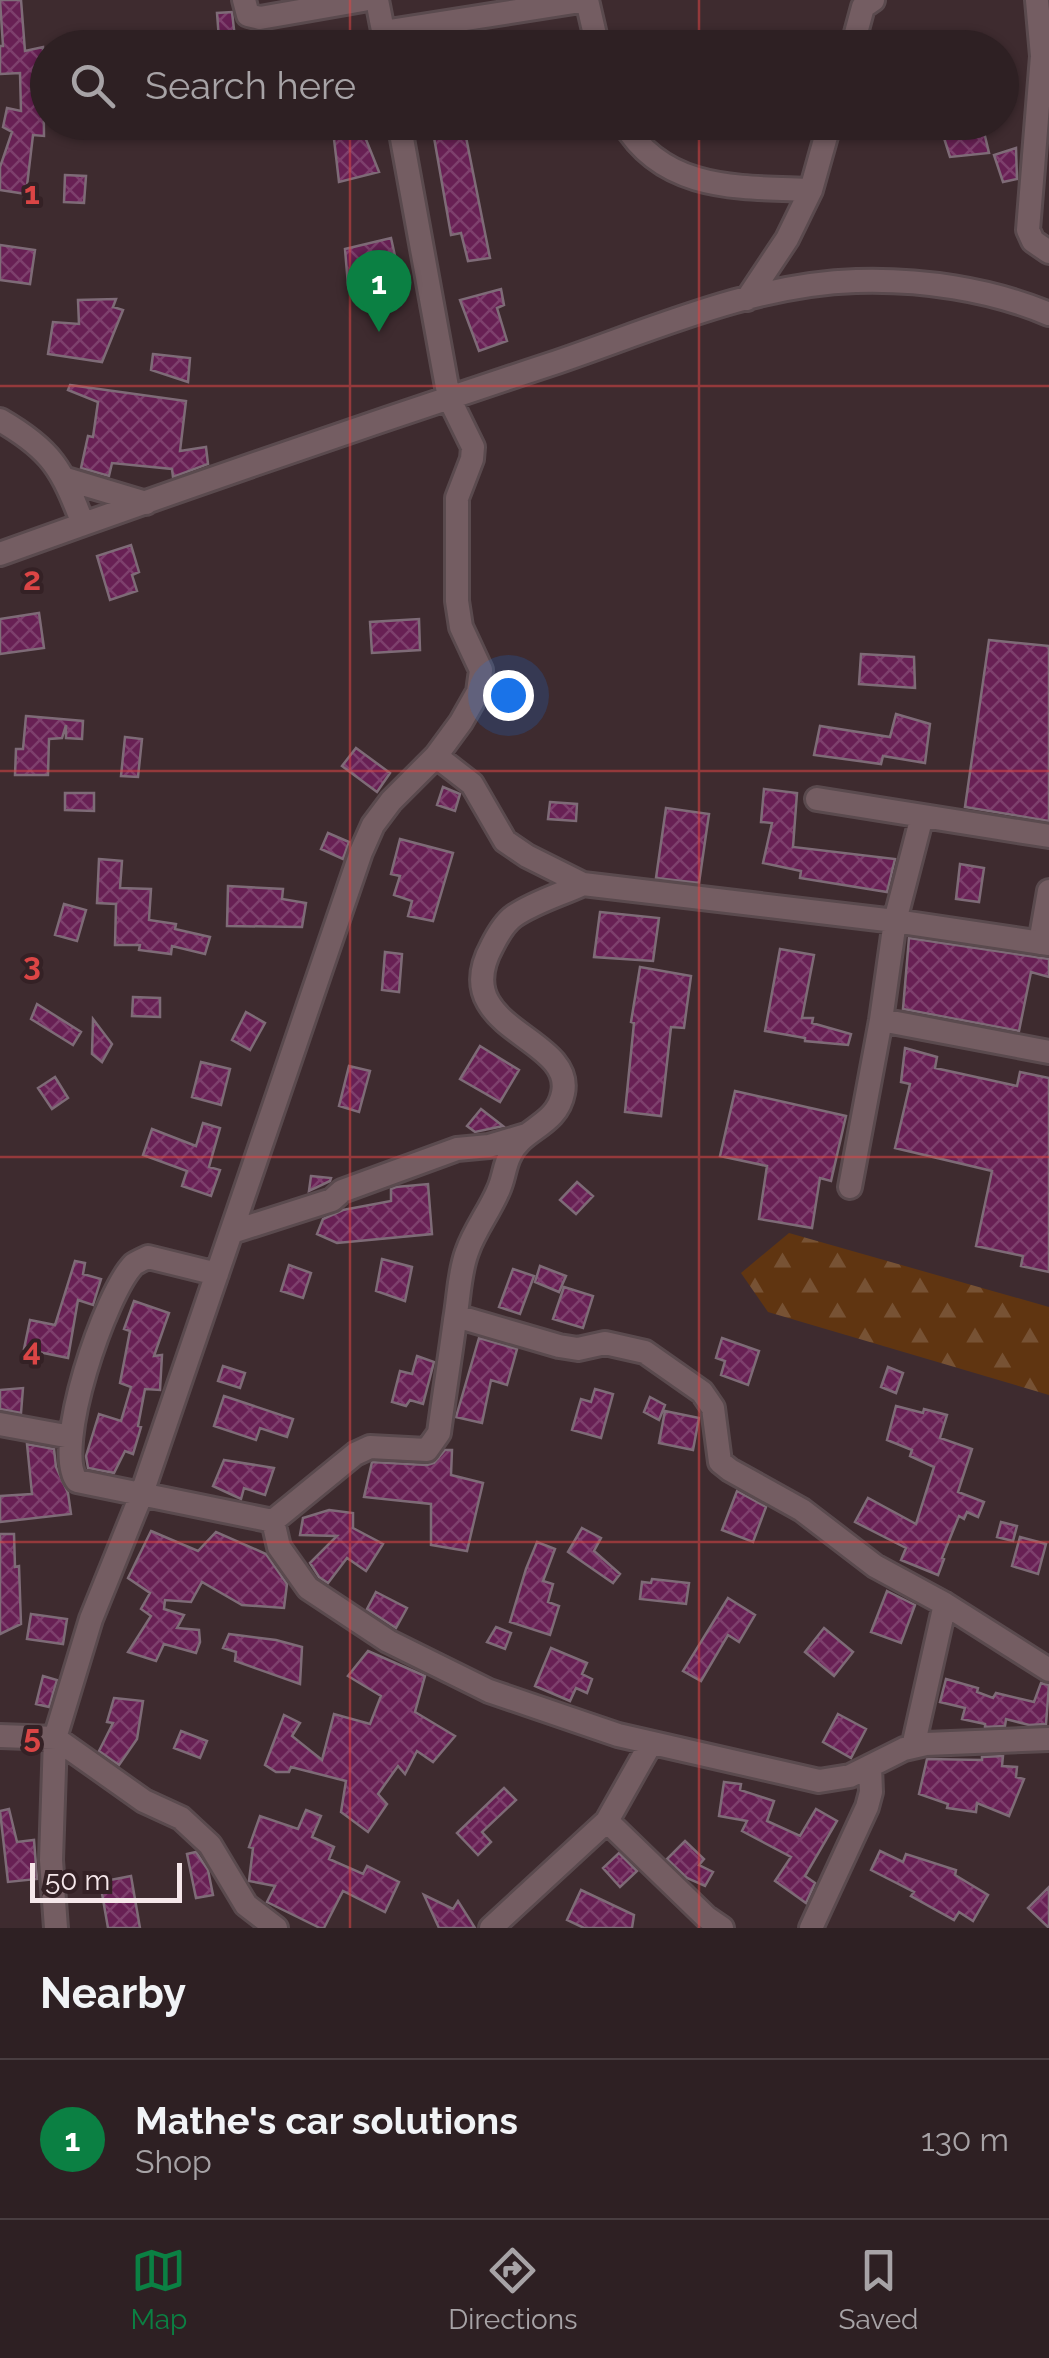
<!DOCTYPE html>
<html lang="en">
<head>
<meta charset="utf-8">
<style>
	body { margin:0; font-family:Raleway,sans-serif; background:#3a2d30; color:#f1f3f6 }
	.scale { position:absolute; left:30px; bottom:25px; width:152px; box-sizing:border-box; padding-left:10px; border:5px solid #f5e7ea; border-top:0; font-size:28px; line-height:35px; white-space:nowrap; color:#f5e7ea; -webkit-text-stroke:8px #342125; paint-order:stroke }
	.you { position:absolute; left:508px; top:695px; width:35px; height:35px; margin:-25px; border:8px solid #fff; border-radius:50%; background:#1a73e8; box-shadow:0 0 0 15px #1a73e833 }
	.badge { display:grid; place-items:center; width:65px; height:65px; border-radius:50%; background:#0b8043; color:#fff; font-size:32px; font-weight:700 }
	.pin { position:absolute; translate:-50% -82px; filter:drop-shadow(0 2px 5px #0008) }
	.pin::after { content:''; position:absolute; top:52px; width:35px; height:30px; background:inherit; clip-path:polygon(0 0,100% 0,50% 100%) }
	.list { margin:0; padding:0; list-style:none }
	h2 { display:flex; justify-content:space-between; align-items:center; height:130px; margin:0; padding:0 40px; font-size:42px }
	h2 small { font-size:32px; font-weight:400; color:#a7a3a6 }
	.list li { display:grid; grid-template-columns:65px 1fr auto; gap:30px; align-items:center; box-sizing:border-box; height:160px; padding:0 40px; border-top:2px solid #493e41 }
	.list b { display:block; font-size:38px; white-space:nowrap }
	.list p { margin:0; font-size:32px; white-space:nowrap; color:#a7a3a6 }
	.list em { font-size:32px; font-style:normal; color:#a7a3a6 }
	.icon { flex:none; width:55px; height:55px; fill:none; stroke:currentColor; stroke-width:2; stroke-linecap:round; stroke-linejoin:round }
	.map { position:relative; flex:none; width:1049px; height:1928px; overflow:hidden }
	.search { position:absolute; background:#2e2023; box-shadow:0 2px 8px #0004; left:30px; right:30px; top:30px; height:110px; display:flex; align-items:center; gap:25px; box-sizing:border-box; padding:0 35px; border-radius:55px; color:#a7a3a6; font-size:38px }
	.sheet { height:290px; background:#2e2023 }
	nav { display:flex; justify-content:space-around; align-items:center; box-sizing:border-box; height:140px; border-top:2px solid #493e41; background:#2e2023; font-size:28px; color:#a7a3a6 }
	nav a { display:grid; justify-items:center; gap:5px }
	nav .on { color:#0b8043 }
	.map>svg:first-child { display:block }
	.forest { fill:url(#forest-firs) }
	.building { fill:url(#building-cross-hatch); stroke:#7e6b77; stroke-width:2.5 }
	.lines { fill:none; stroke-linecap:round; stroke-linejoin:round }
	.minor-casing { stroke:#5a4a4e; stroke-width:28 }
	.minor { stroke:#745d62; stroke-width:22 }
	.grid { fill:none; stroke:#db4545; stroke-width:2.5; stroke-opacity:0.55 }
	.grid-label { font-size:32px; text-anchor:middle; font-weight:bold; fill:#db4545; stroke:#342125; stroke-width:8; stroke-linejoin:round; paint-order:stroke }
</style>
</head>
<body>
<div class="map">
<svg width="1049" height="1928" viewBox="0 0 1049 1928">
	<defs>
		<pattern id="forest-firs" width="22" height="20" patternUnits="userSpaceOnUse" patternTransform="scale(2.5)"><rect width="22" height="20" fill="#603511"/><path d="M5 1l3.5 6h-7zM16 11l3.5 6h-7z" fill="#775234"/></pattern>
		<pattern id="building-cross-hatch" width="8" height="8" patternUnits="userSpaceOnUse" patternTransform="scale(2.5)"><rect width="8" height="8" fill="#682054"/><path d="M0 0l8 8M0 8l8-8" fill="none" stroke="#7e406d"/></pattern>
	</defs>
	<rect width="100%" height="100%" fill="#3e2b2f"/>
	<path class="forest" d="M 789,1233 L 1049,1307 L 1049,1395 L 768,1312 L 741,1273 Z"/>
	<path class="building" d="M 0,0 L 21,0 L 25,51 L 43,47 L 44,136 L 33,135 L 26,194 L 0,190 L 0,167 L 12,132 L 3,127 L 7,108 L 21,111 L 20,73 L 0,74 L 0,46 L 3,46 Z
		M 232,12 L 235,38 L 219,39 L 217,13 Z
		M 452,122 L 463,122 L 490,258 L 468,261 L 461,233 L 451,235 L 432,126 Z
		M 363,132 L 379,172 L 339,182 L 334,139 Z
		M 984,132 L 989,153 L 950,157 L 944,138 Z
		M 1016,148 L 1017,179 L 1003,182 L 994,155 Z
		M 65,175 L 86,176 L 84,203 L 64,202 Z
		M 391,238 L 401,283 L 348,285 L 345,249 Z
		M 0,245 L 35,250 L 30,284 L 0,280 Z
		M 501,289 L 504,305 L 497,308 L 507,341 L 479,351 L 460,300 Z
		M 116,299 L 113,307 L 123,310 L 102,362 L 48,354 L 53,322 L 79,324 L 78,300 Z
		M 153,354 L 190,358 L 188,382 L 151,370 Z
		M 70,385 L 186,401 L 180,451 L 206,447 L 208,464 L 173,477 L 172,469 L 112,463 L 109,476 L 81,468 L 88,436 L 93,437 L 98,402 L 68,390 Z
		M 131,545 L 139,572 L 132,575 L 137,591 L 110,600 L 97,556 Z
		M 39,613 L 44,648 L 0,654 L 0,619 Z
		M 419,619 L 420,650 L 372,653 L 370,622 Z
		M 989,640 L 1049,646 L 1049,821 L 965,807 Z
		M 861,654 L 914,657 L 915,688 L 859,684 Z
		M 896,714 L 930,724 L 925,763 L 883,756 L 881,764 L 814,755 L 820,726 L 890,737 Z
		M 26,716 L 83,721 L 82,739 L 66,738 L 66,725 L 62,738 L 49,739 L 48,775 L 15,775 L 16,749 L 23,749 Z
		M 125,737 L 142,739 L 138,777 L 121,776 Z
		M 356,748 L 390,773 L 377,792 L 342,766 Z
		M 443,787 L 460,794 L 455,811 L 437,805 Z
		M 764,789 L 797,793 L 793,847 L 895,859 L 887,892 L 800,878 L 801,871 L 763,863 L 772,823 L 761,822 Z
		M 65,793 L 94,793 L 94,811 L 65,810 Z
		M 550,802 L 577,804 L 576,821 L 548,819 Z
		M 666,808 L 709,814 L 699,883 L 656,878 Z
		M 328,833 L 349,842 L 343,859 L 321,849 Z
		M 400,839 L 453,853 L 433,921 L 408,916 L 412,901 L 394,895 L 400,876 L 391,874 Z
		M 99,859 L 122,861 L 120,888 L 151,889 L 149,920 L 176,924 L 175,929 L 210,937 L 205,954 L 172,946 L 171,954 L 139,950 L 140,945 L 115,945 L 116,904 L 97,903 Z
		M 960,864 L 984,868 L 979,902 L 956,899 Z
		M 228,886 L 283,889 L 282,899 L 306,903 L 302,927 L 227,926 Z
		M 64,904 L 86,910 L 77,941 L 55,935 Z
		M 600,912 L 659,918 L 653,961 L 594,957 Z
		M 909,938 L 1049,959 L 1049,977 L 1031,972 L 1019,1031 L 903,1009 Z
		M 780,949 L 814,955 L 802,1018 L 813,1018 L 812,1023 L 851,1034 L 848,1045 L 805,1041 L 805,1038 L 765,1031 Z
		M 385,952 L 402,954 L 399,992 L 382,990 Z
		M 640,967 L 691,976 L 684,1028 L 671,1027 L 661,1116 L 625,1112 L 634,1023 L 631,1022 Z
		M 133,997 L 160,998 L 160,1017 L 132,1016 Z
		M 37,1004 L 81,1032 L 73,1045 L 31,1019 Z
		M 246,1012 L 265,1023 L 250,1050 L 232,1040 Z
		M 93,1019 L 112,1044 L 102,1062 L 92,1054 Z
		M 480,1046 L 519,1070 L 500,1102 L 460,1079 Z
		M 905,1048 L 937,1057 L 935,1068 L 1017,1086 L 1020,1072 L 1049,1078 L 1049,1272 L 1021,1266 L 1023,1256 L 976,1246 L 992,1171 L 895,1148 L 910,1084 L 901,1082 Z
		M 201,1062 L 230,1069 L 221,1105 L 192,1097 Z
		M 349,1066 L 370,1071 L 359,1112 L 339,1106 Z
		M 55,1077 L 68,1098 L 52,1109 L 38,1088 Z
		M 735,1091 L 846,1116 L 831,1181 L 820,1178 L 812,1228 L 759,1219 L 767,1166 L 720,1156 Z
		M 481,1109 L 503,1126 L 475,1132 L 467,1126 Z
		M 203,1123 L 220,1128 L 209,1167 L 220,1170 L 211,1196 L 182,1186 L 187,1171 L 143,1155 L 152,1129 L 196,1146 Z
		M 311,1176 L 331,1178 L 330,1181 L 309,1191 Z
		M 577,1182 L 593,1196 L 576,1214 L 560,1200 Z
		M 428,1184 L 432,1234 L 337,1243 L 317,1234 L 323,1219 L 343,1210 L 391,1201 L 391,1189 L 396,1187 Z
		M 382,1259 L 412,1267 L 405,1301 L 376,1291 Z
		M 75,1261 L 85,1263 L 83,1274 L 101,1279 L 93,1305 L 78,1300 L 68,1358 L 24,1349 L 30,1320 L 55,1325 Z
		M 289,1265 L 311,1273 L 303,1298 L 281,1291 Z
		M 540,1266 L 566,1276 L 559,1292 L 535,1282 Z
		M 513,1269 L 534,1276 L 520,1314 L 499,1307 Z
		M 564,1287 L 593,1296 L 583,1328 L 553,1319 Z
		M 134,1301 L 169,1313 L 154,1356 L 162,1355 L 160,1390 L 145,1389 L 138,1426 L 141,1427 L 133,1454 L 125,1451 L 114,1473 L 88,1468 L 86,1456 L 99,1414 L 121,1421 L 131,1387 L 120,1383 L 130,1331 L 124,1329 Z
		M 479,1338 L 517,1349 L 507,1385 L 491,1380 L 482,1423 L 456,1417 Z
		M 722,1338 L 759,1351 L 748,1385 L 721,1375 L 725,1361 L 716,1358 Z
		M 417,1356 L 434,1362 L 423,1404 L 410,1400 L 406,1406 L 392,1402 L 400,1371 L 412,1374 Z
		M 223,1366 L 245,1373 L 240,1388 L 218,1381 Z
		M 888,1367 L 903,1373 L 896,1393 L 881,1387 Z
		M 23,1388 L 21,1413 L 0,1409 L 0,1390 Z
		M 595,1389 L 613,1394 L 601,1438 L 572,1430 L 581,1399 L 591,1402 Z
		M 224,1396 L 293,1419 L 287,1437 L 260,1428 L 256,1440 L 214,1426 Z
		M 650,1397 L 665,1405 L 659,1420 L 644,1412 Z
		M 896,1406 L 923,1413 L 924,1409 L 947,1415 L 940,1438 L 972,1449 L 958,1492 L 984,1502 L 978,1517 L 967,1512 L 964,1519 L 959,1516 L 942,1558 L 944,1559 L 938,1575 L 901,1560 L 906,1548 L 855,1522 L 868,1498 L 916,1524 L 934,1467 L 910,1456 L 912,1450 L 887,1440 Z
		M 665,1411 L 699,1418 L 693,1450 L 659,1443 Z
		M 27,1444 L 54,1449 L 56,1467 L 68,1493 L 71,1514 L 0,1522 L 0,1496 L 32,1494 Z
		M 445,1450 L 452,1450 L 451,1475 L 483,1483 L 467,1551 L 431,1545 L 431,1504 L 364,1497 L 372,1462 L 427,1465 L 434,1463 Z
		M 224,1460 L 274,1468 L 265,1495 L 244,1488 L 241,1499 L 213,1486 Z
		M 737,1491 L 766,1507 L 753,1542 L 722,1530 Z
		M 329,1510 L 353,1513 L 353,1528 L 383,1544 L 366,1571 L 347,1558 L 328,1583 L 319,1577 L 310,1563 L 337,1536 L 300,1535 L 303,1518 Z
		M 1001,1522 L 1017,1526 L 1013,1541 L 997,1537 Z
		M 582,1528 L 601,1538 L 594,1551 L 620,1574 L 613,1583 L 568,1552 Z
		M 151,1531 L 198,1551 L 216,1532 L 266,1554 L 287,1584 L 284,1608 L 242,1605 L 202,1582 L 191,1602 L 165,1600 L 164,1609 L 184,1615 L 177,1628 L 199,1630 L 200,1642 L 196,1653 L 164,1644 L 156,1661 L 128,1652 L 151,1616 L 141,1609 L 150,1593 L 128,1578 Z
		M 0,1534 L 14,1534 L 15,1567 L 19,1566 L 21,1624 L 0,1634 Z
		M 1020,1537 L 1046,1544 L 1038,1574 L 1012,1566 Z
		M 537,1542 L 555,1549 L 543,1581 L 553,1584 L 548,1602 L 559,1606 L 550,1635 L 510,1622 L 526,1569 Z
		M 652,1579 L 689,1583 L 686,1604 L 640,1599 L 642,1582 L 651,1583 Z
		M 887,1591 L 915,1605 L 901,1643 L 871,1632 Z
		M 376,1592 L 407,1608 L 396,1628 L 367,1609 Z
		M 728,1598 L 755,1615 L 739,1642 L 728,1635 L 701,1681 L 683,1671 Z
		M 31,1614 L 67,1619 L 63,1644 L 27,1639 Z
		M 496,1627 L 511,1633 L 505,1649 L 487,1642 Z
		M 824,1628 L 853,1652 L 834,1676 L 805,1652 Z
		M 229,1634 L 276,1640 L 302,1647 L 300,1684 L 235,1661 L 236,1652 L 223,1648 Z
		M 551,1648 L 587,1663 L 582,1674 L 592,1679 L 587,1693 L 576,1688 L 570,1701 L 535,1686 Z
		M 368,1651 L 425,1676 L 415,1712 L 455,1736 L 433,1762 L 417,1751 L 405,1774 L 398,1766 L 378,1794 L 387,1804 L 368,1832 L 341,1812 L 346,1781 L 291,1767 L 289,1772 L 276,1772 L 265,1765 L 284,1715 L 300,1723 L 292,1736 L 322,1760 L 334,1714 L 370,1724 L 381,1696 L 348,1676 Z
		M 43,1676 L 57,1680 L 49,1707 L 36,1704 Z
		M 946,1679 L 978,1688 L 977,1692 L 993,1698 L 996,1693 L 1034,1702 L 1041,1683 L 1049,1685 L 1046,1724 L 1029,1725 L 1006,1719 L 1005,1726 L 985,1727 L 985,1724 L 962,1719 L 965,1708 L 940,1702 Z
		M 114,1698 L 143,1701 L 137,1739 L 119,1765 L 99,1751 L 113,1723 L 107,1722 Z
		M 838,1714 L 866,1729 L 851,1758 L 823,1742 Z
		M 181,1731 L 207,1741 L 200,1758 L 174,1748 Z
		M 1003,1756 L 1002,1766 L 1017,1767 L 1016,1777 L 1024,1779 L 1009,1816 L 977,1803 L 976,1812 L 947,1808 L 948,1804 L 919,1794 L 927,1759 L 982,1760 L 982,1757 Z
		M 724,1782 L 741,1784 L 740,1790 L 774,1801 L 767,1821 L 800,1836 L 816,1809 L 837,1821 L 805,1876 L 815,1883 L 806,1903 L 775,1881 L 791,1857 L 742,1831 L 747,1821 L 719,1816 Z
		M 504,1788 L 516,1800 L 482,1832 L 491,1842 L 478,1855 L 457,1833 Z
		M 9,1809 L 17,1842 L 34,1840 L 37,1879 L 8,1882 L 0,1811 Z
		M 306,1810 L 321,1816 L 312,1837 L 334,1847 L 329,1859 L 363,1874 L 367,1866 L 399,1882 L 385,1912 L 343,1891 L 324,1928 L 320,1928 L 267,1902 L 275,1886 L 249,1881 L 253,1848 L 249,1847 L 260,1816 L 298,1829 Z
		M 685,1841 L 704,1859 L 699,1865 L 713,1872 L 705,1886 L 687,1878 L 667,1859 Z
		M 880,1851 L 903,1862 L 906,1854 L 956,1870 L 955,1875 L 988,1895 L 973,1921 L 959,1912 L 954,1920 L 911,1896 L 914,1892 L 871,1870 Z
		M 196,1852 L 208,1870 L 213,1895 L 196,1898 L 187,1854 Z
		M 619,1853 L 637,1871 L 620,1887 L 603,1868 Z
		M 131,1876 L 140,1928 L 108,1928 L 100,1882 Z
		M 1049,1887 L 1049,1928 L 1028,1908 Z
		M 581,1890 L 634,1915 L 632,1928 L 584,1928 L 567,1920 Z
		M 424,1895 L 453,1909 L 458,1901 L 475,1928 L 439,1928 Z"/>
	<g class="lines">
		<defs>
			<path id="minor" d="M 244,0 L 248,15 L 260,18 L 363,0
				M 377,0 L 386,46
				M 587,0 L 598,48
				M 1037,0 L 1042,56 L 1028,230 L 1033,241 L 1049,252
				M 383,32 L 587,0
				M 852,48 L 863,7 L 873,0
				M 623,122 C 664,192 739,187 811,190
				M 747,299 L 787,239 L 811,190 L 830,122
				M 0,420 C 52,450 62,469 83,524
				M 66,479 L 146,503
				M 0,554 C 183,488 366,425 551,364 C 649,331 752,284 856,281 C 920,279 990,289 1049,314
				M 436,756 L 472,784 L 505,841 L 527,856 L 583,884 L 895,921 L 1049,944
				M 817,799 L 1049,836
				M 1040,943 L 1049,891
				M 881,1020 L 1049,1052
				M 850,1187 L 881,1020 L 895,921 L 922,816
				M 232,1232 L 332,1200 L 342,1191 L 457,1149 L 489,1146 L 526,1135
				M 217,1274 L 148,1257 C 146,1258 135,1263 134,1264 C 105,1293 52,1449 77,1481 L 273,1521
				M 456,1316 L 559,1346 L 578,1349 L 605,1343 L 645,1352 L 702,1392 L 713,1408 L 720,1462 L 730,1470 L 802,1510 L 875,1566 L 945,1604 L 1049,1670
				M 0,1424 L 71,1437
				M 273,1521 L 355,1454 L 370,1447 L 427,1450 L 439,1433 C 444,1395 450,1358 455,1320 C 459,1298 459,1273 467,1252 C 474,1231 489,1212 498,1191 C 504,1179 504,1166 510,1155 C 521,1129 557,1126 563,1093 C 575,1036 446,1030 492,946 C 497,936 504,923 514,916 C 534,902 562,894 583,884
				M 273,1521 L 279,1547 L 308,1588 L 388,1641 L 489,1691 L 618,1735 L 819,1781 L 850,1776 L 904,1749 L 926,1744 L 1049,1739
				M 0,1736 L 55,1738 L 144,1801 L 181,1818 L 210,1845 L 246,1905 L 276,1928
				M 913,1747 L 945,1604
				M 607,1821 L 706,1917 L 722,1928
				M 56,1928 L 51,1860 L 55,1738 L 91,1619 L 142,1493 L 361,852 L 373,825 L 391,801 L 436,756 L 461,722 L 478,692 L 481,670 L 461,627 L 457,601 L 457,498 L 472,459 L 473,447 L 449,398 L 399,122
				M 491,1928 L 607,1821 L 651,1743
				M 811,1928 L 867,1807 L 871,1792 L 870,1766"/>
		</defs>
		<use href="#minor" class="minor-casing"/>
		<use href="#minor" class="minor"/>
	</g>
	<path class="grid" d="M 350,0 L 350,48M 699,0 L 699,48M 350,122 L 350,1928M 699,122 L 699,1928M 0,386 L 1049,386M 0,771 L 1049,771M 0,1157 L 1049,1157M 0,1542 L 1049,1542"/>
	<g class="grid-label">
		<text x="32" y="204">1</text>
		<text x="32" y="590">2</text>
		<text x="32" y="975">3</text>
		<text x="32" y="1361">4</text>
		<text x="32" y="1747">5</text>
	</g>
</svg>
<div class="scale">50 m</div>
<div class="you"></div>
<div class="pin badge" style="left:379px;top:332px">1</div>
<div class="search"><svg class="icon" aria-label="search" viewBox="0 0 24 24"><circle cx="10" cy="10" r="6"/><path d="M15 15l6 6"/></svg>Search here</div>
</div>
<section class="sheet">
<h2>Nearby<small></small></h2>
<ul class="list">
<li><span class="badge">1</span><div><b>Mathe's car solutions</b><p>Shop</p></div><em>130 m</em></li>
</ul>
</section>
<nav>
<a class="on"><svg class="icon" aria-label="map" viewBox="0 0 24 24"><path d="M3 6l6-2 6 2 6-2v14l-6 2-6-2-6 2zM9 4v14M15 6v14"/></svg>Map</a>
<a><svg class="icon" aria-label="directions" viewBox="0 0 24 24"><path d="M12 3l9 9-9 9-9-9zM9 14v-3h6M13 9l2 2-2 2"/></svg>Directions</a>
<a><svg class="icon" aria-label="saved" viewBox="0 0 24 24"><path d="M7 4h10v16l-5-4-5 4z"/></svg>Saved</a>
</nav>
</body>
</html>
